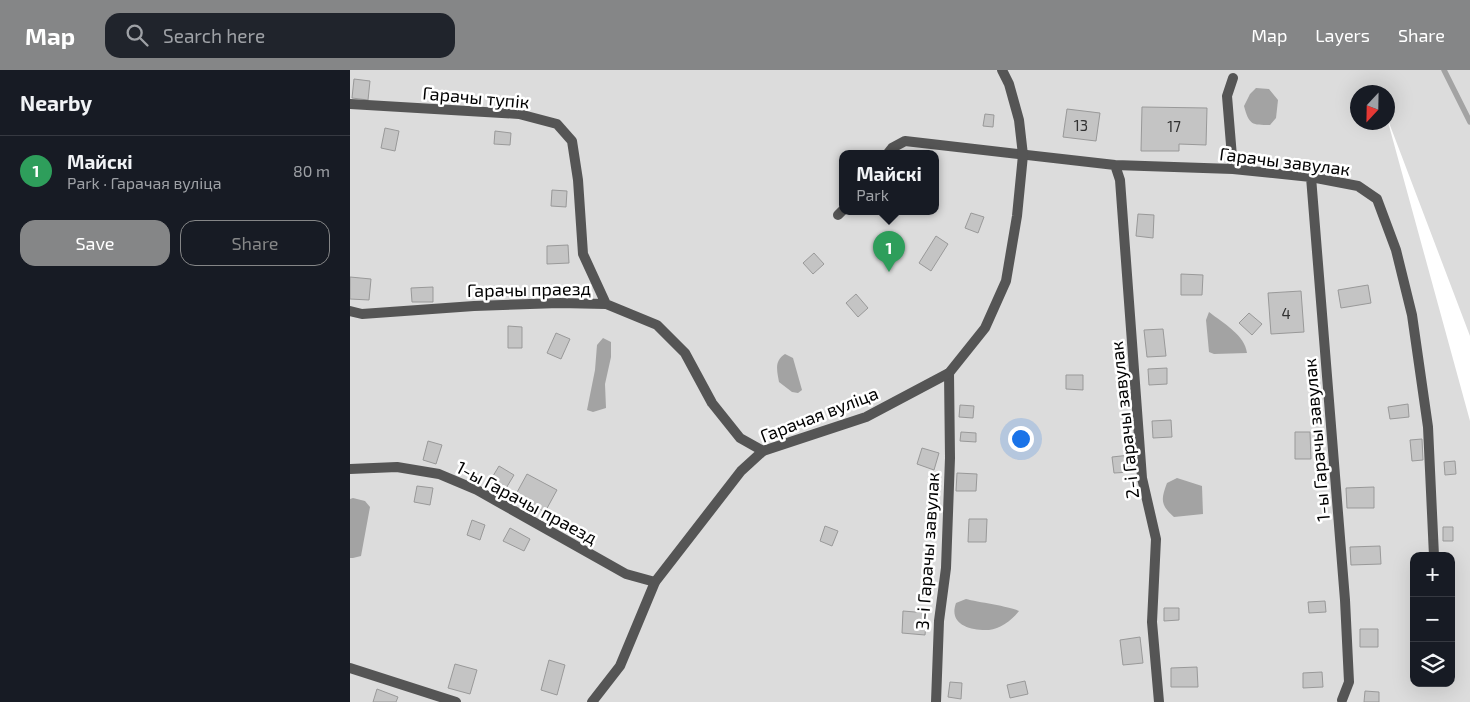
<!DOCTYPE html>
<html lang="en">
<head>
<meta charset="utf-8">
<style>
	body { margin:0; font-family:"Exo 2",sans-serif; background:#20242c; color:#f1f3f6 }
	.controls { position:absolute; right:15px; bottom:15px; display:grid; overflow:hidden; border-radius:10px; box-shadow:0 5px 20px #0002 }
	.controls button { width:45px; height:45px; display:grid; place-items:center; padding:0; border:0; border-bottom:1px solid #363941; background:#171b24; color:#f1f3f6; font:25px sans-serif }
	.compass { position:absolute; left:1000px; top:15px; width:45px; height:45px; border-radius:50%; background:#171b24; box-shadow:0 5px 20px #0002; rotate:202deg }
	.you { position:absolute; left:670px; top:368px; width:18px; height:18px; margin:-12px; border:4px solid #fff; border-radius:50%; background:#1a73e8; box-shadow:0 0 0 8px #1a73e833 }
	.badge { display:grid; place-items:center; width:32px; height:32px; border-radius:50%; background:#858687; color:#fff; font-size:16px; font-weight:700 }
	.pin { position:absolute; translate:-50% -41px; filter:drop-shadow(0 1px 2px #0008) }
	.pin::after { content:''; position:absolute; top:26px; width:18px; height:15px; background:inherit; clip-path:polygon(0 0,100% 0,50% 100%) }
	.popup { position:absolute; left:489px; top:80px; width:100px; height:65px; box-sizing:border-box; display:grid; place-content:center; border-radius:10px; background:#171b24; filter:drop-shadow(0 1px 4px #0005); font-size:16px; white-space:nowrap; color:#9ea1a6 }
	.popup b { font-size:19px; color:#f1f3f6 }
	.popup::after { content:''; position:absolute; left:50%; top:100%; margin-left:-10px; border:10px solid transparent; border-top-color:#171b24 }
	.list { margin:0; padding:0; list-style:none }
	h2 { display:flex; justify-content:space-between; align-items:center; height:65px; margin:0; padding:0 20px; font-size:21px }
	h2 small { font-size:16px; font-weight:400; color:#9ea1a6 }
	.list li { display:grid; grid-template-columns:32px 1fr auto; gap:15px; align-items:center; box-sizing:border-box; height:70px; padding:0 20px; border-top:1px solid #363941 }
	.list b { display:block; font-size:19px; white-space:nowrap }
	.list p { margin:0; font-size:16px; white-space:nowrap; color:#9ea1a6 }
	.list em { font-size:16px; font-style:normal; color:#9ea1a6 }
	.actions { display:flex; gap:10px; padding:15px 20px }
	.actions a { flex:1; padding:11px 0; border:1px solid #858687; border-radius:15px; text-align:center; font-size:18px; color:#858687 }
	.actions .main { background:#858687; color:#fff }
	.icon { flex:none; width:28px; height:28px; fill:none; stroke:currentColor; stroke-width:2; stroke-linecap:round; stroke-linejoin:round }
	.map { position:relative; flex:none; width:1120px; height:632px; overflow:hidden }
	header { display:flex; align-items:center; gap:30px; box-sizing:border-box; height:70px; padding:0 25px; background:#858687; color:#fff }
	header strong { font-size:24px }
	nav { display:flex; gap:28px; margin-inline-start:auto; font-size:18px }
	.search { width:350px; height:45px; background:#20242c; display:flex; align-items:center; gap:12px; box-sizing:border-box; padding:0 18px; border-radius:15px; color:#9ea1a6; font-size:19px }
	main { display:flex }
	aside { flex:1; background:#171b24 }
	.map>svg:first-child { display:block }
	.green { fill:#dcdcdc; fill-rule:evenodd }
	.water { fill:#a3a3a3 }
	.lines { fill:none; stroke-linecap:round; stroke-linejoin:round }
	.stream { stroke:#a3a3a3; stroke-width:5.5 }
	.building { fill:#c4c4c4; stroke:#999 }
	.service { stroke:#555; stroke-width:10 }
	.minor { stroke:#555; stroke-width:10 }
	.labels { text-anchor:middle; dominant-baseline:central; stroke-width:5; stroke-linejoin:round; paint-order:stroke }
	.number-label { font-size:15px; fill:#313131 }
	.street-label { font-size:18px; fill:#000; stroke:#fff }
</style>
</head>
<body>
<header>
<strong>Map</strong>
<div class="search"><svg class="icon" aria-label="search" viewBox="0 0 24 24"><circle cx="10" cy="10" r="6"/><path d="M15 15l6 6"/></svg>Search here</div>
<nav><a>Map</a><a>Layers</a><a>Share</a></nav>
</header>
<main>
<aside>
<h2>Nearby<small></small></h2>
<ul class="list">
<li><span class="badge" style="background:#2e9e5b">1</span><div><b>Майскі</b><p>Park · Гарачая вуліца</p></div><em>80 m</em></li>
</ul>
<div class="actions"><a class="main">Save</a><a>Share</a></div>
</aside>
<div class="map">
<svg width="1120" height="632" viewBox="0 0 1120 632">
	<rect width="100%" height="100%" fill="#fff"/>
	<path class="green" d="M 0,0 L 1120,0 L 1120,266 L 1038,50 L 1038,22 L 1008,22 L 1008,52 L 1038,52 L 1120,351 L 1120,632 L 0,632 ZM 493,83 L 585,83 L 585,141 L 493,141 ZM 1064,486 L 1101,486 L 1101,613 L 1064,613 Z"/>
	<path class="water" d="M 906,18 L 919,19 L 928,30 L 926,48 L 920,55 C 902,55 899,55 894,36 L 900,24 Z
		M 859,242 C 873,253 895,265 897,283 L 864,284 L 859,282 L 856,250 Z
		M 253,268 L 261,272 L 261,287 L 255,314 L 256,338 L 243,342 L 237,340 L 245,300 L 247,275 Z
		M 435,284 L 443,288 L 452,320 L 448,323 L 442,322 L 429,312 C 427,300 424,291 435,284 Z
		M 827,408 L 852,416 L 853,444 L 824,447 C 810,435 811,429 817,413 Z
		M 3,428 L 15,431 L 20,437 L 11,486 L 3,488 L 0,488 L 0,429 Z
		M 616,529 C 627,532 663,537 669,541 C 662,550 650,559 639,560 C 621,561 598,555 606,533 Z"/>
	<g class="lines">
		<path class="stream" d="M 1094,0 L 1120,52"/>
	</g>
	<path class="building" d="M 4,9 L 20,11 L 18,30 L 2,28 Z
		M 792,37 L 857,38 L 856,75 L 829,74 L 829,81 L 791,81 Z
		M 717,39 L 750,43 L 746,71 L 713,67 Z
		M 635,44 L 644,45 L 643,57 L 633,56 Z
		M 35,58 L 49,61 L 45,81 L 31,78 Z
		M 145,61 L 161,63 L 160,75 L 144,74 Z
		M 202,120 L 217,121 L 216,137 L 201,136 Z
		M 621,143 L 634,147 L 628,163 L 615,158 Z
		M 788,144 L 804,145 L 803,168 L 786,166 Z
		M 586,166 L 598,174 L 581,201 L 569,193 Z
		M 218,175 L 219,193 L 197,194 L 197,176 Z
		M 464,183 L 474,194 L 463,204 L 453,193 Z
		M 831,204 L 853,205 L 852,225 L 831,225 Z
		M 0,207 L 21,209 L 19,230 L 0,229 Z
		M 1018,215 L 1021,233 L 991,238 L 988,220 Z
		M 83,217 L 83,232 L 62,232 L 61,218 Z
		M 951,221 L 954,262 L 921,264 L 918,223 Z
		M 506,224 L 518,238 L 508,247 L 496,233 Z
		M 899,243 L 912,254 L 902,265 L 889,253 Z
		M 158,256 L 172,257 L 172,278 L 158,278 Z
		M 813,259 L 816,286 L 797,287 L 794,260 Z
		M 206,263 L 220,269 L 211,289 L 197,283 Z
		M 817,298 L 817,314 L 799,315 L 798,299 Z
		M 716,305 L 733,305 L 733,320 L 716,319 Z
		M 1058,334 L 1059,347 L 1040,349 L 1038,337 Z
		M 610,335 L 624,336 L 623,348 L 609,347 Z
		M 821,350 L 822,367 L 803,368 L 802,351 Z
		M 611,362 L 626,363 L 626,372 L 610,371 Z
		M 945,362 L 960,362 L 961,389 L 945,389 Z
		M 1072,369 L 1073,390 L 1062,391 L 1060,370 Z
		M 78,371 L 92,375 L 86,394 L 73,390 Z
		M 572,378 L 589,383 L 584,400 L 567,394 Z
		M 780,385 L 781,402 L 764,403 L 762,387 Z
		M 1105,391 L 1106,404 L 1095,405 L 1094,392 Z
		M 149,396 L 164,405 L 152,425 L 137,416 Z
		M 607,403 L 627,404 L 626,421 L 606,421 Z
		M 177,404 L 207,420 L 195,442 L 165,426 Z
		M 67,416 L 83,418 L 80,435 L 64,432 Z
		M 1024,417 L 1024,438 L 997,438 L 996,418 Z
		M 619,449 L 637,449 L 636,472 L 618,472 Z
		M 122,450 L 135,455 L 130,470 L 117,465 Z
		M 475,456 L 488,461 L 482,476 L 470,471 Z
		M 1093,457 L 1103,457 L 1103,471 L 1093,471 Z
		M 160,458 L 180,469 L 174,481 L 153,471 Z
		M 1030,476 L 1031,494 L 1001,495 L 1000,477 Z
		M 975,531 L 976,542 L 959,543 L 958,532 Z
		M 814,538 L 829,538 L 829,550 L 814,551 Z
		M 553,541 L 577,543 L 575,565 L 552,563 Z
		M 1010,559 L 1028,559 L 1028,577 L 1010,577 Z
		M 790,567 L 793,593 L 773,595 L 770,570 Z
		M 199,590 L 215,595 L 207,625 L 191,620 Z
		M 105,594 L 127,600 L 120,624 L 98,618 Z
		M 847,597 L 848,617 L 821,617 L 821,598 Z
		M 972,602 L 973,617 L 953,618 L 953,603 Z
		M 675,611 L 678,624 L 660,628 L 657,615 Z
		M 600,612 L 612,613 L 611,629 L 598,627 Z
		M 27,619 L 48,627 L 46,632 L 23,632 Z
		M 1015,621 L 1029,622 L 1029,632 L 1014,632 Z"/>
	<g class="lines">
		<path class="service" d="M 883,8 L 877,26 L 883,99
			M 0,34 L 169,44 L 207,54 L 222,71 L 228,110 L 233,184 L 256,234
			M 538,83 L 542,78 L 555,71 L 765,95 L 883,99 L 961,107 L 1008,116 L 1027,129 L 1046,180 L 1062,245 L 1078,357 L 1084,486
			M 765,95 L 770,110 L 792,408 L 806,469 L 802,552 L 809,632
			M 961,107 L 995,530 L 999,612 L 992,630
			M 488,145 L 493,140
			M 0,241 L 12,244 L 124,236 L 209,233 L 256,234 L 307,255 L 335,283 L 362,333 L 390,368 L 413,381
			M 0,399 L 47,397 L 89,404 L 127,420 L 276,504 L 305,512
			M 0,598 L 106,632
			M 586,632 L 589,551 L 596,498 L 600,388 L 599,303"/>
		<path class="minor" d="M 242,632 L 270,596 L 305,512 L 391,401 L 413,381 L 516,347 L 599,303 L 635,258 L 656,211 L 667,146 L 673,85 L 669,50 L 659,14 L 652,0"/>
	</g>
	<g class="labels">
		<g class="number-label">
			<text x="731" y="55">13</text>
			<text x="824" y="56">17</text>
			<text x="936" y="243">4</text>
		</g>
		<g class="street-label">
			<text transform="translate(126 27) rotate(5)">Гарачы тупік</text>
			<text transform="translate(935 91) rotate(7)">Гарачы завулак</text>
			<text transform="translate(179 219) rotate(-1)">Гарачы праезд</text>
			<text transform="translate(469 344) rotate(-21)">Гарачая вуліца</text>
			<text transform="translate(774 350) rotate(-96)">2-і Гарачы завулак</text>
			<text transform="translate(966 370) rotate(-95)">1-ы Гарачы завулак</text>
			<text transform="translate(177 432) rotate(28)">1-ы Гарачы праезд</text>
			<text transform="translate(577 481) rotate(-86)">3-і Гарачы завулак</text>
		</g>
	</g>
</svg>
<div class="controls">
<button>+</button>
<button>−</button>
<button><svg class="icon" aria-label="layers" viewBox="0 0 24 24"><path d="M12 4l9 5-9 5-9-5zM3 14l9 5 9-5"/></svg></button>
</div>
<svg class="compass" viewBox="-18 -18 36 36"><path d="M0-13l5 13h-10z" fill="#e53935"/><path d="M0 13l5-13h-10z" fill="#9ea1a6"/></svg>
<div class="you"></div>
<div class="pin badge" style="left:539px;top:202px;background:#2e9e5b">1</div>
<div class="popup"><b>Майскі</b>Park</div>
</div>
</main>
</body>
</html>
